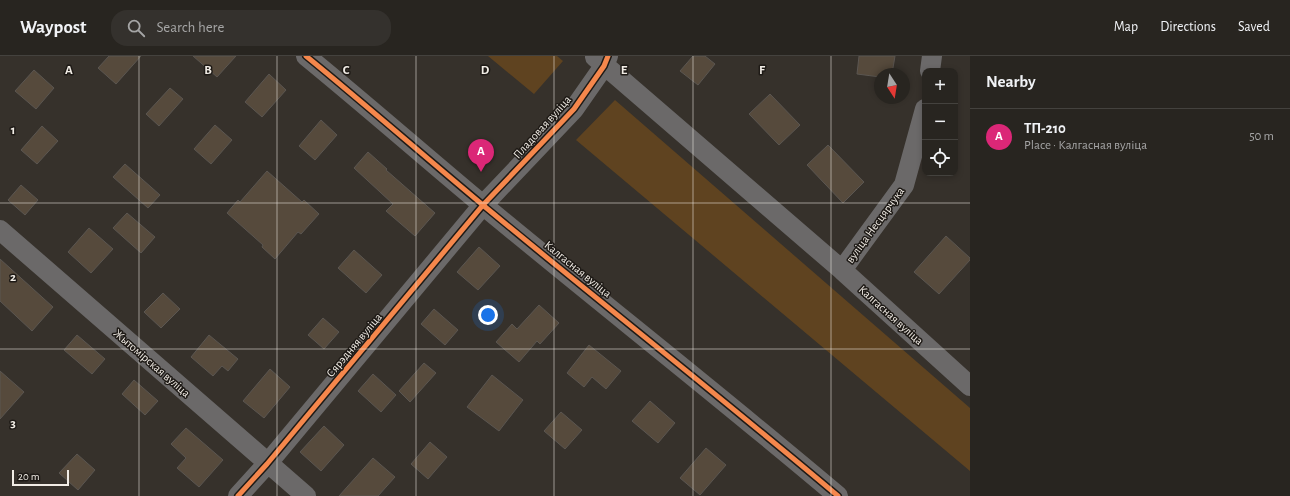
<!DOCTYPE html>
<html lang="en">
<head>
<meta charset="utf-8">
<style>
	body { margin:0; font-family:"Alegreya Sans",sans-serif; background:#34312d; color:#f1f3f6 }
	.controls { position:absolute; right:12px; top:12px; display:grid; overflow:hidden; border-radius:8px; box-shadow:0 2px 6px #0003 }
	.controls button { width:36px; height:36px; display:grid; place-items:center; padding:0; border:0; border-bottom:1px solid #44423e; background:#282520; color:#f1f3f6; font:20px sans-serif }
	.compass { position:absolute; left:874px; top:12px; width:36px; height:36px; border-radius:50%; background:#282520; box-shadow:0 2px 6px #0003; rotate:168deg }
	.scale { position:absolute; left:12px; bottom:10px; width:57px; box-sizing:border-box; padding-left:4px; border:2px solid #f1ece5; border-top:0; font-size:11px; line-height:14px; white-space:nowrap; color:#f1ece5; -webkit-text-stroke:3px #1e1a16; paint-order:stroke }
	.you { position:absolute; left:488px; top:259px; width:14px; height:14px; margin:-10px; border:3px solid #fff; border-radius:50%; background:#1a73e8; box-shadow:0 0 0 6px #1a73e833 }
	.badge { display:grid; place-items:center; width:26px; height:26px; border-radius:50%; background:#db2777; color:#fff; font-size:13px; font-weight:700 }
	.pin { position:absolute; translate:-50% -33px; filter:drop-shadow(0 1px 2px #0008) }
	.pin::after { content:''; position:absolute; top:21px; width:14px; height:12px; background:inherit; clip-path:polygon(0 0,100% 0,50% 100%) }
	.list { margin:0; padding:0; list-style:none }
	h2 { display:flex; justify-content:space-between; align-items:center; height:52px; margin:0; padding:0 16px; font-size:17px }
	h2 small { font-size:13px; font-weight:400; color:#a5a5a5 }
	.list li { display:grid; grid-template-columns:26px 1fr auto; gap:12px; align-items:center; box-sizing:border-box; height:56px; padding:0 16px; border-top:1px solid #44423e }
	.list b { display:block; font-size:15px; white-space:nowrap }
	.list p { margin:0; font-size:13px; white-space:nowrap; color:#a5a5a5 }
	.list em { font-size:13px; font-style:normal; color:#a5a5a5 }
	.icon { flex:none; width:22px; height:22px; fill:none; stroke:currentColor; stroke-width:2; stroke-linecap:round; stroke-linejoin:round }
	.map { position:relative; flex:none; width:970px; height:440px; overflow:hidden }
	header { display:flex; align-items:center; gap:24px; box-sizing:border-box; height:56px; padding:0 20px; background:#282520; border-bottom:1px solid #44423e }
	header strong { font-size:19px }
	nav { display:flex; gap:22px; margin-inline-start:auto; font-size:14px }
	.search { width:280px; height:36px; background:#34312d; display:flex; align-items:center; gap:10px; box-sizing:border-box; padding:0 14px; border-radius:16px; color:#a5a5a5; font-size:15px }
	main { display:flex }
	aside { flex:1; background:#282520 }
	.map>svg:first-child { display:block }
	.green { fill:#5f4320 }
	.building { fill:#564a3c; stroke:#5b5651 }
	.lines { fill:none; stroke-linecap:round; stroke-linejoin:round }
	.street { stroke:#6b6969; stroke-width:20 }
	.cycleway-casing { stroke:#1e1a16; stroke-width:8 }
	.cycleway { stroke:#f5874c; stroke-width:5 }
	.grid { fill:none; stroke:#f1ece5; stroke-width:1; stroke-opacity:0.55 }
	.labels { text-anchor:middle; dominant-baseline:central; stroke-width:3; stroke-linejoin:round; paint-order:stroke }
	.street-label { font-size:12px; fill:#f1ece5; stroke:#1e1a16 }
	.grid-label { font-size:13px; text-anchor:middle; font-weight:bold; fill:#f1ece5; stroke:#1e1a16; stroke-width:3; stroke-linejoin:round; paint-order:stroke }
</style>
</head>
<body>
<header>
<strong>Waypost</strong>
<div class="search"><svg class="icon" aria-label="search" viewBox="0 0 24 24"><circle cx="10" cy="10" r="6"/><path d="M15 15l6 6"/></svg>Search here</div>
<nav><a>Map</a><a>Directions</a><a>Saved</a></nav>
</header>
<main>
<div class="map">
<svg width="970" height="440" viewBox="0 0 970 440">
	<rect width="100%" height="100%" fill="#36312b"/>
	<path class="green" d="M 488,0 L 557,0 L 563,5 L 534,38 Z
		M 615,44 L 970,352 L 970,415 L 576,84 Z"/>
	<path class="building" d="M 109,0 L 141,0 L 116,28 L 98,12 Z
		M 193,0 L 236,0 L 217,21 Z
		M 693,0 L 705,0 L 715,8 L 698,29 L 680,15 Z
		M 859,0 L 895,0 L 892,18 L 880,18 L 880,21 L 857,18 Z
		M 34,14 L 54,32 L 36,53 L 15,35 Z
		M 269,18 L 286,34 L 262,61 L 245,46 Z
		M 170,32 L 183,43 L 159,70 L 146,58 Z
		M 770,38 L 800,69 L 779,89 L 749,58 Z
		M 321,64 L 337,79 L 315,104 L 299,90 Z
		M 215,69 L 232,84 L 211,108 L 194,93 Z
		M 42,70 L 58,85 L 37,108 L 21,94 Z
		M 828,89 L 864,126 L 843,147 L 807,109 Z
		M 368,96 L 387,113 L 386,114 L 435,157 L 415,180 L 386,155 L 393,148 L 354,112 Z
		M 125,108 L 160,139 L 148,152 L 113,121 Z
		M 267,115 L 302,146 L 304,144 L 319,158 L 301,178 L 298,176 L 275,203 L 262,191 L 263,189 L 227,157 L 238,144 L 240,146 Z
		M 21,129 L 38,144 L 25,159 L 8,144 Z
		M 127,157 L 155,181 L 141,197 L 113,172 Z
		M 89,172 L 113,193 L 91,217 L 68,196 Z
		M 946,180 L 970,202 L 970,204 L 939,238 L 914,216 Z
		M 479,191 L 500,210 L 478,234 L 457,216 Z
		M 354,194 L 382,219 L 366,237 L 338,212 Z
		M 0,203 L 53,251 L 32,275 L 0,245 Z
		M 163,237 L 180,253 L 161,272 L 144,256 Z
		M 539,249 L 559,267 L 540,288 L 537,285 L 519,306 L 496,286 L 512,268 L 517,273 Z
		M 434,253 L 458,274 L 445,289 L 421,268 Z
		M 323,262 L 339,276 L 324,293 L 308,279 Z
		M 77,279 L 105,303 L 92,318 L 64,294 Z
		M 209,279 L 238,303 L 228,315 L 222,310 L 213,320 L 191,301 Z
		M 589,289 L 621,315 L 606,333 L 592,321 L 584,331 L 567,317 Z
		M 424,307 L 436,317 L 410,346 L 399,335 Z
		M 270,313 L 290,331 L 264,362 L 243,345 Z
		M 0,315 L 24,336 L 0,363 Z
		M 373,318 L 396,339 L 381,356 L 358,335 Z
		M 492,319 L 523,344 L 499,375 L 467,351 Z
		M 134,324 L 158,345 L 145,359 L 122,338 Z
		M 650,345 L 675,367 L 658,387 L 632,365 Z
		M 561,356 L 582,374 L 565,393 L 544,375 Z
		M 324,370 L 344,389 L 321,415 L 300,396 Z
		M 186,372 L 223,404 L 199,431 L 177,412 L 186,402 L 171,388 Z
		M 430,386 L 447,401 L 428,423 L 411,408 Z
		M 706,392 L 726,409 L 700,439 L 680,422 Z
		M 77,398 L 95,414 L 78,434 L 59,417 Z
		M 373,402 L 395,421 L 378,440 L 339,440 Z"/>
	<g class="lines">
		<path class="street" d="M 306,0 C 366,49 424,100 484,150 C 601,247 721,341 838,440
			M 595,1 L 842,214 L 970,330
			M 930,15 L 932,0
			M 0,174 L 306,440
			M 842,214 L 904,129 L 925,53
			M 238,440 L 267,408 L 483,149 L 574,53 L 604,10 L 608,0"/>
		<defs>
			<path id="cycleway" d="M 306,0 C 366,49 424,100 484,150 C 601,247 721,341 838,440
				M 238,440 L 267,408 L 483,149 L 574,53 L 604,10 L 608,0"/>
		</defs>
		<use href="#cycleway" class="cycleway-casing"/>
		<use href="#cycleway" class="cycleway"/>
	</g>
	<path class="grid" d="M 139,0 L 139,440M 277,0 L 277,440M 416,0 L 416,440M 554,0 L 554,440M 693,0 L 693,440M 831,0 L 831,440M 0,147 L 970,147M 0,293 L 970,293"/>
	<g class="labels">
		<g class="street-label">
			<text transform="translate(542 71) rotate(-48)">Пладовая вуліца</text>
			<text transform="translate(875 169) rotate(-54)">вуліца Несцярчука</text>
			<text transform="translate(578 213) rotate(39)">Калгасная вуліца</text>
			<text transform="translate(891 259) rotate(42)">Калгасная вуліца</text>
			<text transform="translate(354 289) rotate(-50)">Сярэдняя вуліца</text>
			<text transform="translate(152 307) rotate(41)">Жытомірская вуліца</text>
		</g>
	</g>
	<g class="grid-label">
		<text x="69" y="18">A</text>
		<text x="208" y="18">B</text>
		<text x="346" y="18">C</text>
		<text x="485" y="18">D</text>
		<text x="624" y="18">E</text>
		<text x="762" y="18">F</text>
		<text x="13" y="78">1</text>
		<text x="13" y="225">2</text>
		<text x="13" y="371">3</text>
	</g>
</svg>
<div class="controls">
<button>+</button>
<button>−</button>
<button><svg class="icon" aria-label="locate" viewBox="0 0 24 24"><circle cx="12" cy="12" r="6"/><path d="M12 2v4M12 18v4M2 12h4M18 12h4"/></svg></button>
</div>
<svg class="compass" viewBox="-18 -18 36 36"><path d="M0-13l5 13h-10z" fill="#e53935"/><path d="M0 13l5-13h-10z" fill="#a5a5a5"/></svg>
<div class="scale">20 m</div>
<div class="you"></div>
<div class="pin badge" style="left:481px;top:116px">A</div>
</div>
<aside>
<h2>Nearby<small></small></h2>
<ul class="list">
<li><span class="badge">A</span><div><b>ТП-210</b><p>Place · Калгасная вуліца</p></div><em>50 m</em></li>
</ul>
</aside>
</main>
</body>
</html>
